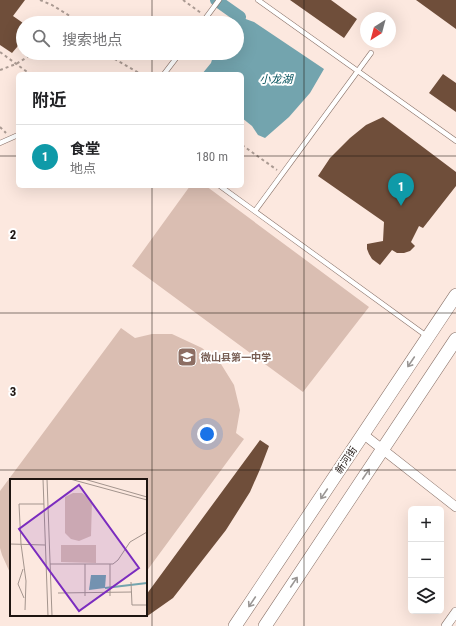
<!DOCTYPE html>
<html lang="zh">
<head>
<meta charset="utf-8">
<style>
	body { margin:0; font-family:"Roboto Condensed","Noto Sans SC",sans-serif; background:#f2f2f2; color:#202124 }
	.controls { position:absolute; right:12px; bottom:12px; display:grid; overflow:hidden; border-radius:6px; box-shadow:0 4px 16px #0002 }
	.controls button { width:36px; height:36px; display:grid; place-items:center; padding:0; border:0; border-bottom:1px solid #e0e0e0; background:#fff; color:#202124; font:20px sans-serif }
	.compass { position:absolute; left:360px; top:12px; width:36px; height:36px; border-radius:50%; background:#fff; box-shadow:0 4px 16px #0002; rotate:216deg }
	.you { position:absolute; left:207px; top:434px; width:14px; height:14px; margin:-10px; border:3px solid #fff; border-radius:50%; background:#1a73e8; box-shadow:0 0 0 6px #1a73e833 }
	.badge { display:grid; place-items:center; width:26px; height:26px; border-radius:50%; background:#ea580c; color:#fff; font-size:13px; font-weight:700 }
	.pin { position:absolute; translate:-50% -33px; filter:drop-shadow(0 1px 2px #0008) }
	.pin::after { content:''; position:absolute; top:21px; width:14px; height:12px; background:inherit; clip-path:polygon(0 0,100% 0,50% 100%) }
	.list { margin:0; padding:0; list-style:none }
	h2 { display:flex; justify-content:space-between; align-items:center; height:52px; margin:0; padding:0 16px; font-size:17px }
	h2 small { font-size:13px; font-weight:400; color:#757577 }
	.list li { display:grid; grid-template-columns:26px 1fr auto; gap:12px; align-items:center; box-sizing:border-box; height:64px; padding:0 16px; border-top:1px solid #e0e0e0 }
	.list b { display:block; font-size:15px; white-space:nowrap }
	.list p { margin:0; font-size:13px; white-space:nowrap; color:#757577 }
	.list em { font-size:13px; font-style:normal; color:#757577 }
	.icon { flex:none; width:22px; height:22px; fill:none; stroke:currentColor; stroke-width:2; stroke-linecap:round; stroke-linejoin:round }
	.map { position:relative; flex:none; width:456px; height:626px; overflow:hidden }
	.search { position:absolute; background:#fff; box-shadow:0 4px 16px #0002; left:16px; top:16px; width:228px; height:44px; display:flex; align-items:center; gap:10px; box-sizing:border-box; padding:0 14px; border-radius:22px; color:#757577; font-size:15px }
	.panel { position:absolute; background:#fff; box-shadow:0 4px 16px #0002; left:16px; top:72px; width:228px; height:116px; border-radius:6px }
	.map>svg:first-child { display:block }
	.green { fill:#dabeb2 }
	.water { fill:#73a4ae }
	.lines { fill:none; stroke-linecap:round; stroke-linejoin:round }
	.canal { stroke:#73a4ae; stroke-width:12 }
	.building { fill:#6f4e3a }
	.service-casing { stroke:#897269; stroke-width:5.5 }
	.minor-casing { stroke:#897269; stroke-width:10 }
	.secondary-casing { stroke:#897269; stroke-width:14 }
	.path { stroke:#aa9a92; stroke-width:2; stroke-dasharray:3 3; stroke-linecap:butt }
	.service { stroke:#fff; stroke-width:4.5 }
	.minor { stroke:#fff; stroke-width:9 }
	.secondary { stroke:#fff; stroke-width:13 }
	.oneway { stroke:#9a9694 }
	.grid { fill:none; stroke:#1e1511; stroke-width:1; stroke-opacity:0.55 }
	.labels { text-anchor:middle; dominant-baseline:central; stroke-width:4; stroke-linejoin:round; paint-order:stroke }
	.education-label { font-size:10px; font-weight:bold; fill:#785e54; stroke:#fff; text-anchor:start }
	.street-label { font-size:10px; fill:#1e1511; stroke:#fff }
	.water-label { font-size:11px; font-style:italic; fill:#03505b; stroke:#fff }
	.inset-river { fill:none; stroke:#73a4ae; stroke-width:2 }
	.inset-road { fill:none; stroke:#a3948d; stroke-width:1 }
	.view { fill:#7b2cbf; fill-opacity:0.15; stroke:#7b2cbf; stroke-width:2 }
	.inset-edge { fill:none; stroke:#1e1511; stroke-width:2 }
	.grid-label { font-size:13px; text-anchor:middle; font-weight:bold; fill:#1e1511; stroke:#fff; stroke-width:4; stroke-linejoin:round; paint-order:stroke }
</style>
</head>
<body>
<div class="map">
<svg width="456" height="626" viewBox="0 0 456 626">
	<rect width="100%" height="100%" fill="#fce8df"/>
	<path class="green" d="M 190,186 L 206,186 L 369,307 L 303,392 L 132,266 Z
		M 121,328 L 135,338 L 152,334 L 172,334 L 202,348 L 221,364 L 234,385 L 240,410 L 236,433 L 244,439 L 146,572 L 146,480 L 11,480 L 11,575 L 2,555 L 0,548 L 0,491 Z"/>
	<path class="water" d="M 240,17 L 254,22 L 324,69 L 310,93 L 289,117 L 265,138 L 258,135 L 252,126 L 242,118 L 242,74 L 202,74 L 211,63 L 214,53 L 237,53 L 237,23 L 236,23 Z"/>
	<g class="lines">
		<path class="canal" d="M 216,0 L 240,17"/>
	</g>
	<path class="building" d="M 0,0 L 25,0 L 13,16 L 23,23 L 23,40 L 12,53 L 0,45 Z
		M 290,0 L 331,0 L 357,19 L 344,38 Z
		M 416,0 L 456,0 L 456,29 Z
		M 443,74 L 456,83 L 456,112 L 429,93 Z
		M 383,117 L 456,172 L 456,186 L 423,228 L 419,226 L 411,242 L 415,246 L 410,251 L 404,253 L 397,253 L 392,250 L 380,265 L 372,259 L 369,254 L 367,249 L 367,244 L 383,241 L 384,222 L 318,176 L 330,158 L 350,138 L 366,125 Z
		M 260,440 L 269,446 L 261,467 L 250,492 L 226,530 L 173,598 L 146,617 L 146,595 Z"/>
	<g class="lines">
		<defs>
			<path id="service" d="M 258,0 L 456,141
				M 202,23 L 219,0
				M 164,74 L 180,53
				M 0,143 L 18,135
				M 220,186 L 428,337
				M 255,211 L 371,53"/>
			<path id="minor" d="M 363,434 L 456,507
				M 446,626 L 456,612"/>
			<path id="secondary" d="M 235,626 L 456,295
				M 265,626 L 456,339"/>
		</defs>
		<use href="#service" class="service-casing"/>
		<use href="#minor" class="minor-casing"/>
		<use href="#secondary" class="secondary-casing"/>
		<path class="path" d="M 40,0 L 52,5 L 78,21 L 79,23
			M 183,0 L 201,13
			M 0,52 L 30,74
			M 104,53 L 141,74
			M 0,70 L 16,64 L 34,53
			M 0,127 L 6,133
			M 242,145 L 277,170"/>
		<use href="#service" class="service"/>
		<use href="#minor" class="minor"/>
		<use href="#secondary" class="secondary"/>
	</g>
	<defs><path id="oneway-shaft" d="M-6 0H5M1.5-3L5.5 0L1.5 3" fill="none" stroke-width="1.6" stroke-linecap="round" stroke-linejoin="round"/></defs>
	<g class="oneway">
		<use href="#oneway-shaft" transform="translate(411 362) rotate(124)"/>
		<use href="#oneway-shaft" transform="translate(366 474) rotate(-56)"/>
		<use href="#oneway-shaft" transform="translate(324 494) rotate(124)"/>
		<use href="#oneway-shaft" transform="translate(294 582) rotate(-56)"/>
		<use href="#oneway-shaft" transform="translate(252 602) rotate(124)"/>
	</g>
	<path class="grid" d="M 152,0 L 152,23M 304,0 L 304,626M 152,53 L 152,74M 0,156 L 18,156M 242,156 L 456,156M 152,186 L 152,626M 0,313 L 456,313M 0,470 L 456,470"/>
	<defs>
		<symbol id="school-square" viewBox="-11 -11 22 22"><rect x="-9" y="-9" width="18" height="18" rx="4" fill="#8d6e63" stroke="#fff"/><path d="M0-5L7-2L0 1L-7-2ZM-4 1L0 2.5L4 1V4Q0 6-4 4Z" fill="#fff"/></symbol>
	</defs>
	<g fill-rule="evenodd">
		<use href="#school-square" x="176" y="346" width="22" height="22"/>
	</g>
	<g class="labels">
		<g class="education-label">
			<text x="201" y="357">微山县第一中学</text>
		</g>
		<g class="street-label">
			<text transform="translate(346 460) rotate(-56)">新河街</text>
		</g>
		<g class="water-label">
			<text x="276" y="79">小龙湖</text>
		</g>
	</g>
	<g transform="translate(10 479)">
		<rect width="137" height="137" fill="#fce8df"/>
		<path d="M 63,14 L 72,14 L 82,22 L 81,57 L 69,62 L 61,60 L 55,54 L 55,18 ZM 51,66 L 86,66 L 86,84 L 51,83 Z" fill="#dabeb2"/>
		<path d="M 81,96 L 96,96 L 95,109 L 79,111 Z" fill="#73a4ae"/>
		<path class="inset-river" d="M 95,109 L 137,104"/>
		<path class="inset-road" d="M 33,0 L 38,137M 37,0 L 42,137M 60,0 L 137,21M 74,0 L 137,18M 0,65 L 35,66M 40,85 L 103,85 L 108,81 L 120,63 L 137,53M 13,90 L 8,105 L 14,119M 121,103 L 122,126 L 137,126M 48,114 L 122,113M 75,117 L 75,85M 100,117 L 100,85M 15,131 L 16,102 L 11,65 L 9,25 L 34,25"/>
		<path class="view" d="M 69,6 L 129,89 L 69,132 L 9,50 Z"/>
		<rect width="137" height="137" class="inset-edge"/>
	</g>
	<g class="grid-label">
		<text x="13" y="239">2</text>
		<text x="13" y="396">3</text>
	</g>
</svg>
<div class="controls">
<button>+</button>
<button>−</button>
<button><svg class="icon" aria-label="layers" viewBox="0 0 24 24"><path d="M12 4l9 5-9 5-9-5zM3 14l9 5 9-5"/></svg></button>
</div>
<svg class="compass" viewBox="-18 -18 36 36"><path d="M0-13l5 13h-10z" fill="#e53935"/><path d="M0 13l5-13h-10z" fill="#757577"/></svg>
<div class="you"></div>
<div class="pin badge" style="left:401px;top:206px;background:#0f9aa8">1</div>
<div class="search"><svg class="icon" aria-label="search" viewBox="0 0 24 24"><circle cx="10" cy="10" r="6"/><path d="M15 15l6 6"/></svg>搜索地点</div>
<section class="panel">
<h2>附近<small></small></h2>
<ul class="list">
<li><span class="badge" style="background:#0f9aa8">1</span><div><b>食堂</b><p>地点</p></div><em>180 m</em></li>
</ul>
</section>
</div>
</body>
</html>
